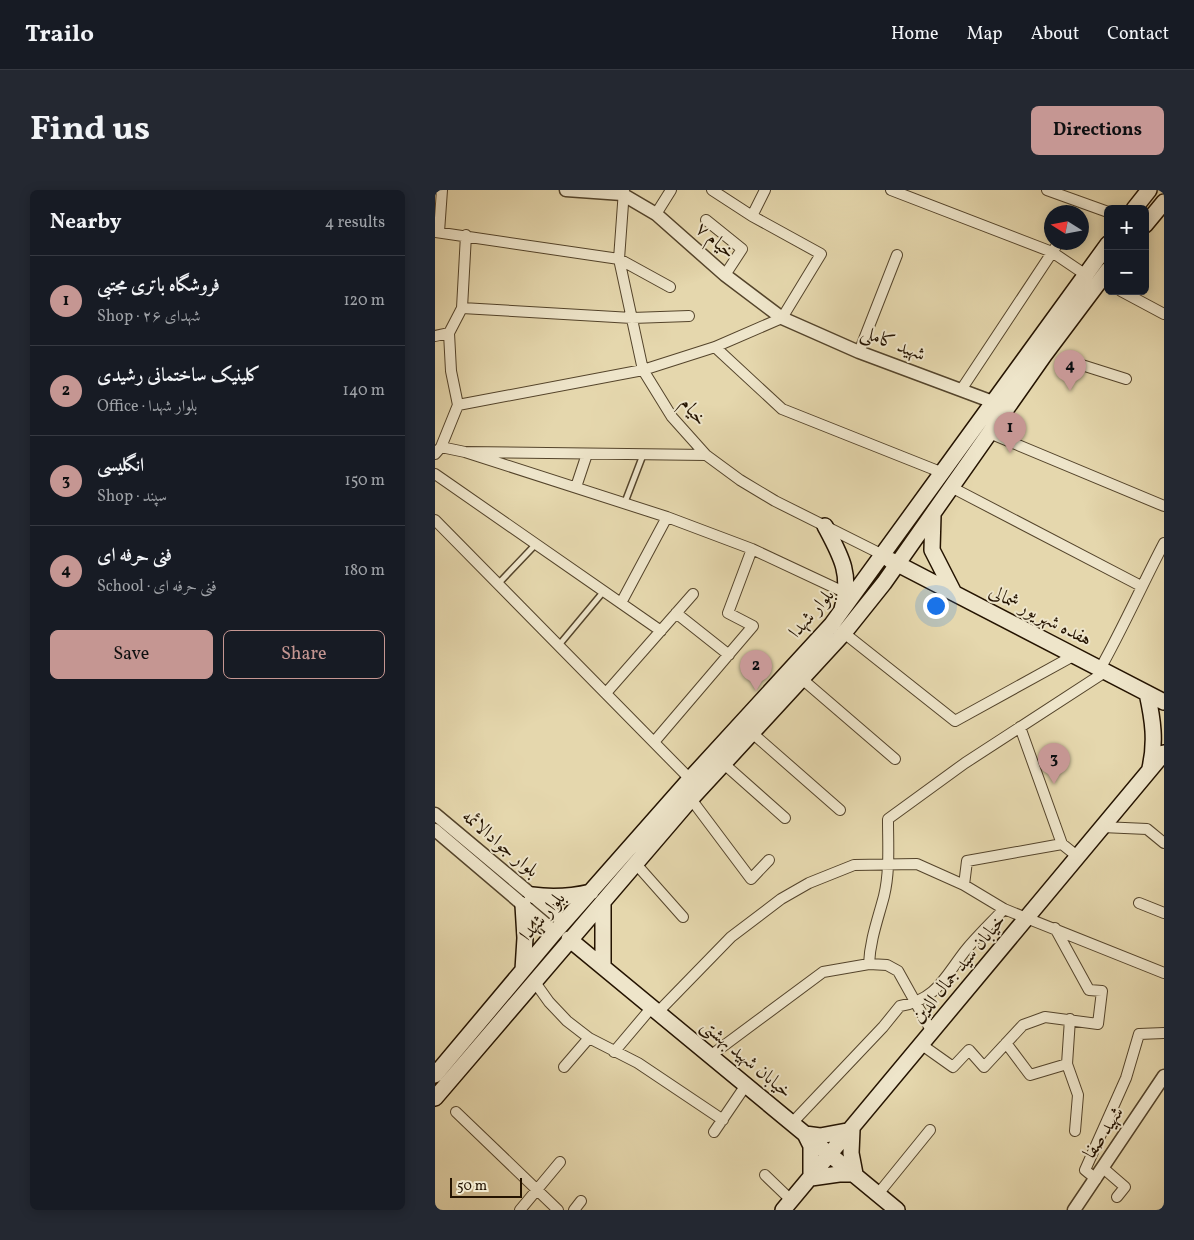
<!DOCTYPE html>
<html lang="en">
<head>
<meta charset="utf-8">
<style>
	body { margin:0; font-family:Vollkorn,Amiri,serif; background:#242831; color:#f1f3f6 }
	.controls { position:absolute; right:15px; top:15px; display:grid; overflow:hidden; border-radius:8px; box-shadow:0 2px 12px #0003 }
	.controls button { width:45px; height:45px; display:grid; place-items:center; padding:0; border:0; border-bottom:1px solid #363941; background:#171b24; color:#f1f3f6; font:25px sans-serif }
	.compass { position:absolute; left:609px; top:15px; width:45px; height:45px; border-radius:50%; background:#171b24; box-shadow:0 2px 12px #0003; rotate:281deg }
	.scale { position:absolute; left:15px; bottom:12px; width:72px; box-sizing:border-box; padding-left:5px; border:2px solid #241300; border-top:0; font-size:14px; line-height:18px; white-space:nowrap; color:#241300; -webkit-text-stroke:4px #eee5ca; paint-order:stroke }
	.you { position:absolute; left:500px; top:415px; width:18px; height:18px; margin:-12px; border:4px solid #fff; border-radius:50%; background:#1a73e8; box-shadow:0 0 0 8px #1a73e833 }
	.badge { display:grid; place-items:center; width:32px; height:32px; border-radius:50%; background:#c59692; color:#111; font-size:16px; font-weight:700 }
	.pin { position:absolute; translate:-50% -41px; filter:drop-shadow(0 1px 2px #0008) }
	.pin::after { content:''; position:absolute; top:26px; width:18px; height:15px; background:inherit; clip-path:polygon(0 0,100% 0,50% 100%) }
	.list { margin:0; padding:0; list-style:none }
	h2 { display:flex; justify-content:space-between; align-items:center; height:65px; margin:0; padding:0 20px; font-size:21px }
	h2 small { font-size:16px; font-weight:400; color:#9ea1a6 }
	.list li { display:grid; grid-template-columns:32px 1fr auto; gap:15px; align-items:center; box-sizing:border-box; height:90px; padding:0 20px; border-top:1px solid #363941 }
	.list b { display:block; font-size:19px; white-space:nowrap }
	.list p { margin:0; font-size:16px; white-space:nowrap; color:#9ea1a6 }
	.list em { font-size:16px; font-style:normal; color:#9ea1a6 }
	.actions { display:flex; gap:10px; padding:15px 20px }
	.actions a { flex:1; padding:11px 0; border:1px solid #c59692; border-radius:8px; text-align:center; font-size:18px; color:#c59692 }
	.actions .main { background:#c59692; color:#111 }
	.map { position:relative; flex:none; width:729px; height:1020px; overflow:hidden; border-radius:8px }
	header { display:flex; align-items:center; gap:30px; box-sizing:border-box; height:70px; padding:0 25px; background:#171b24; border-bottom:1px solid #363941 }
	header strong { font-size:24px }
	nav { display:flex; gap:28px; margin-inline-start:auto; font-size:18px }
	.intro { display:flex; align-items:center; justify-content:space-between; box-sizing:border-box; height:120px; padding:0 30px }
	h1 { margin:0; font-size:35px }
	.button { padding:12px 22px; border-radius:8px; background:#c59692; color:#111; font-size:18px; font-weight:700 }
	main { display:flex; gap:30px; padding:0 30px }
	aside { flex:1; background:#171b24; border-radius:8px; box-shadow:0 2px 12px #0003 }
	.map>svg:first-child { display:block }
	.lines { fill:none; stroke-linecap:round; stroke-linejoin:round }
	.service-casing { stroke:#54442b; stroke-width:8 }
	.minor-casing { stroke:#54442b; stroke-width:12 }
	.tertiary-casing { stroke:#54442b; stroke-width:15 }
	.secondary-casing { stroke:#241300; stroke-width:18 }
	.service { stroke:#eee5ca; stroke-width:5 }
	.minor { stroke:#eee5ca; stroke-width:10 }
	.tertiary { stroke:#eee5ca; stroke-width:12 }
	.secondary { stroke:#eee5ca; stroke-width:15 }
	.labels { text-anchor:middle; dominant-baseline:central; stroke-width:4; stroke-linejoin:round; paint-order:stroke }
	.street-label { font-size:19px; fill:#241300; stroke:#eee5ca }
</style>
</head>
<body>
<header>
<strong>Trailo</strong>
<nav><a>Home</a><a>Map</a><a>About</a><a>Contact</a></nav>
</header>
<div class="intro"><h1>Find us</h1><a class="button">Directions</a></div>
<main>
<aside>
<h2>Nearby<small>4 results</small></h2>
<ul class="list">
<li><span class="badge">1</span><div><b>فروشگاه باتری مجتبی</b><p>Shop · شهدای ۲۶</p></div><em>120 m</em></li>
<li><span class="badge">2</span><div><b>کلینیک ساختمانی رشیدی</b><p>Office · بلوار شهدا</p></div><em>140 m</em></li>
<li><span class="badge">3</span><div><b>انگلیسی</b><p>Shop · سپند</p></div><em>150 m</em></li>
<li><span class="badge">4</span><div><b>فنی حرفه ای</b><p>School · فنی حرفه ای</p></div><em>180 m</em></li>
</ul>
<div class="actions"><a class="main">Save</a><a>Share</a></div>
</aside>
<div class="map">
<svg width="729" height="1020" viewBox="0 0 729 1020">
	<rect width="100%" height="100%" fill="#e5d7ad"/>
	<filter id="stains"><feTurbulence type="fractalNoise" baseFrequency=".004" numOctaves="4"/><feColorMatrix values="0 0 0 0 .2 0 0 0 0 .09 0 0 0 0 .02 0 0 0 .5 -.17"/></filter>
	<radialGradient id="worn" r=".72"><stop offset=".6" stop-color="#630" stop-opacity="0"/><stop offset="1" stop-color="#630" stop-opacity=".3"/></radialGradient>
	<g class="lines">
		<defs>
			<path id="service" d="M 190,312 L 208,265
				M 63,394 L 101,354
				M 124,455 L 169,401"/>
			<path id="minor" d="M 189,0 L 184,69 L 208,180 L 237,227 L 271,265 L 305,290 L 340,311 L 448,365
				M 456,0 L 617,62 L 651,85
				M 612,0 L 673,22
				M 221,24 L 236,0
				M 317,26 L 330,0
				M 271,30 L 307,59 L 290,85
				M 0,42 L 184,69 L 235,97
				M 4,42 L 7,0
				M 686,101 L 729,124
				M 27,118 L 197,128 L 254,126
				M 0,146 L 14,143
				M 280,157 L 347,219 L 508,283
				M 424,162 L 462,65
				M 631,170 L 691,189
				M 526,200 L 624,52
				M 23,215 L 208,180 L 280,157 L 347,128 L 386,64 L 317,26 L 277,0
				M 554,243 L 729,316
				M 6,257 L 30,262 L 271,265
				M 30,262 L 232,327 L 317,359 L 411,403
				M 0,264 L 6,257 L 23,215 L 16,181 L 14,143 L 27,118 L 31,45
				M 0,284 L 226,441
				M 141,297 L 152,264
				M 516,297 L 706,396
				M 0,330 L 255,589
				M 186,413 L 232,327
				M 241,423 L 294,465
				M 409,443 L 520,531 L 638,466
				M 665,479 C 688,438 707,395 729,353
				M 367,489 L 460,569
				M 171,503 L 258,404
				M 585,537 L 627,654
				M 316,542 L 405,620
				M 219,552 L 318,436 L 293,423 L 317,359
				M 288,573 L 350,628
				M 256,609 L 316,689 L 334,670
				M 667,637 L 712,639 L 729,653
				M 201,674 L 248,727
				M 529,695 L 532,671 L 627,654 L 642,666
				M 704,713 L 729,723
				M 434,774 C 435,750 443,729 449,706 C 455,681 453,655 453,629 L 530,573 L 670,482
				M 99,791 L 114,812 L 132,831 L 154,848 L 203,873 L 288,930
				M 223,822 L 296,747 L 346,709 L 374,693 L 419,675 L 482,674 L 529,695 L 569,719 L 729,783
				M 635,829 L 632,874 L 643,905 L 640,941
				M 571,853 L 595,885 L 632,874
				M 487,855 L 518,877 L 534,860 L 549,877 L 588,835 L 610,827 L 663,834 L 667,801 L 654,800 L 620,738
				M 179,862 L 217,817
				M 275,866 L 388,782 L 434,774 L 452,775 L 463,781 L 497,842
				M 129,877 L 154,848
				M 21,922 L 123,1020
				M 357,933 L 448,837 L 465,816 C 501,810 509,788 530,761 C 542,746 556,733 569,719
				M 279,942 L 311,895
				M 668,978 L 690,997 L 682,1007
				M 330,985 L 357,1011
				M 661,989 L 650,980 L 691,888 L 704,844 L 729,843
				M 443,1004 L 495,940
				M 85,1020 L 125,972
				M 139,1020 L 146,1011"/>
			<path id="tertiary" d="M 131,0 L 187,4 L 221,24 L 290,85 L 347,128 L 424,162 L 558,212
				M 0,624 L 129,732
				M 0,640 L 120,742
				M 639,1020 L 729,886"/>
			<path id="secondary" d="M 699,19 L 714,0
				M 710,35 L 729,12
				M 498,325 L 497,360 L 519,403
				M 390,336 C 406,366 417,384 407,419
				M 455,370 L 729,512
				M 712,503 C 718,530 721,552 715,578
				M 97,705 C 118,708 135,707 156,702
				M 168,712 L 168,777
				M 88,715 L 90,748 L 88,780
				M 134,749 L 462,1020
				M 0,885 L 120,742 L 255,589 L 397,434 L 673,54
				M 0,908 L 256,609 L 409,443 L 449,393 L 610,164 L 673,80
				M 417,940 L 416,963 L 420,984 L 404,984 L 376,988 L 376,956 L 370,944 L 385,946 Z
				M 348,1020 L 729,563"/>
		</defs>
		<use href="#service" class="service-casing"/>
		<use href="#minor" class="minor-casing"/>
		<use href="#tertiary" class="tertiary-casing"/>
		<use href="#secondary" class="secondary-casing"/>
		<use href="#service" class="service"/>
		<use href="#minor" class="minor"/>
		<use href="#tertiary" class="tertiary"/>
		<use href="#secondary" class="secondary"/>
	</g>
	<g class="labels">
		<g class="street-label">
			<text transform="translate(280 51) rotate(41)">خیام ۷</text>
			<text transform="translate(458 154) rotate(21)">شهید کاملی</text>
			<text transform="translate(258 222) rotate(52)">خیام</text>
			<text transform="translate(377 424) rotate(-49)">بلوار شهدا</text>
			<text transform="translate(605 426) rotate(27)">هفده شهریور شمالی</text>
			<text transform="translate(65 654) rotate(40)">بلوار جوادالائمه</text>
			<text transform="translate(108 727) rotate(-49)">بلوار شهدا</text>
			<text transform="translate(524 779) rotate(-50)">خیابان سید جمال الدین</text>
			<text transform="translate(311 869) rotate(40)">خیابان شهید بهشتی</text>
			<text transform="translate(669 943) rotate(-57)">شهید صفا</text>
		</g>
	</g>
	<rect width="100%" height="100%" filter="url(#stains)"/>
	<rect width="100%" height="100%" fill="url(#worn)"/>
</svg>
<div class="controls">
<button>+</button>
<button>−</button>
</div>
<svg class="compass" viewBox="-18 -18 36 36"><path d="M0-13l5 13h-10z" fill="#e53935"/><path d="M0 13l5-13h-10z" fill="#9ea1a6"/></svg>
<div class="scale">50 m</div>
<div class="you"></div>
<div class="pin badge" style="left:575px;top:263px">1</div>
<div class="pin badge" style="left:321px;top:501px">2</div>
<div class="pin badge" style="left:619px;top:594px">3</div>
<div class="pin badge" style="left:635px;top:201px">4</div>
</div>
</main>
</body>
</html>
